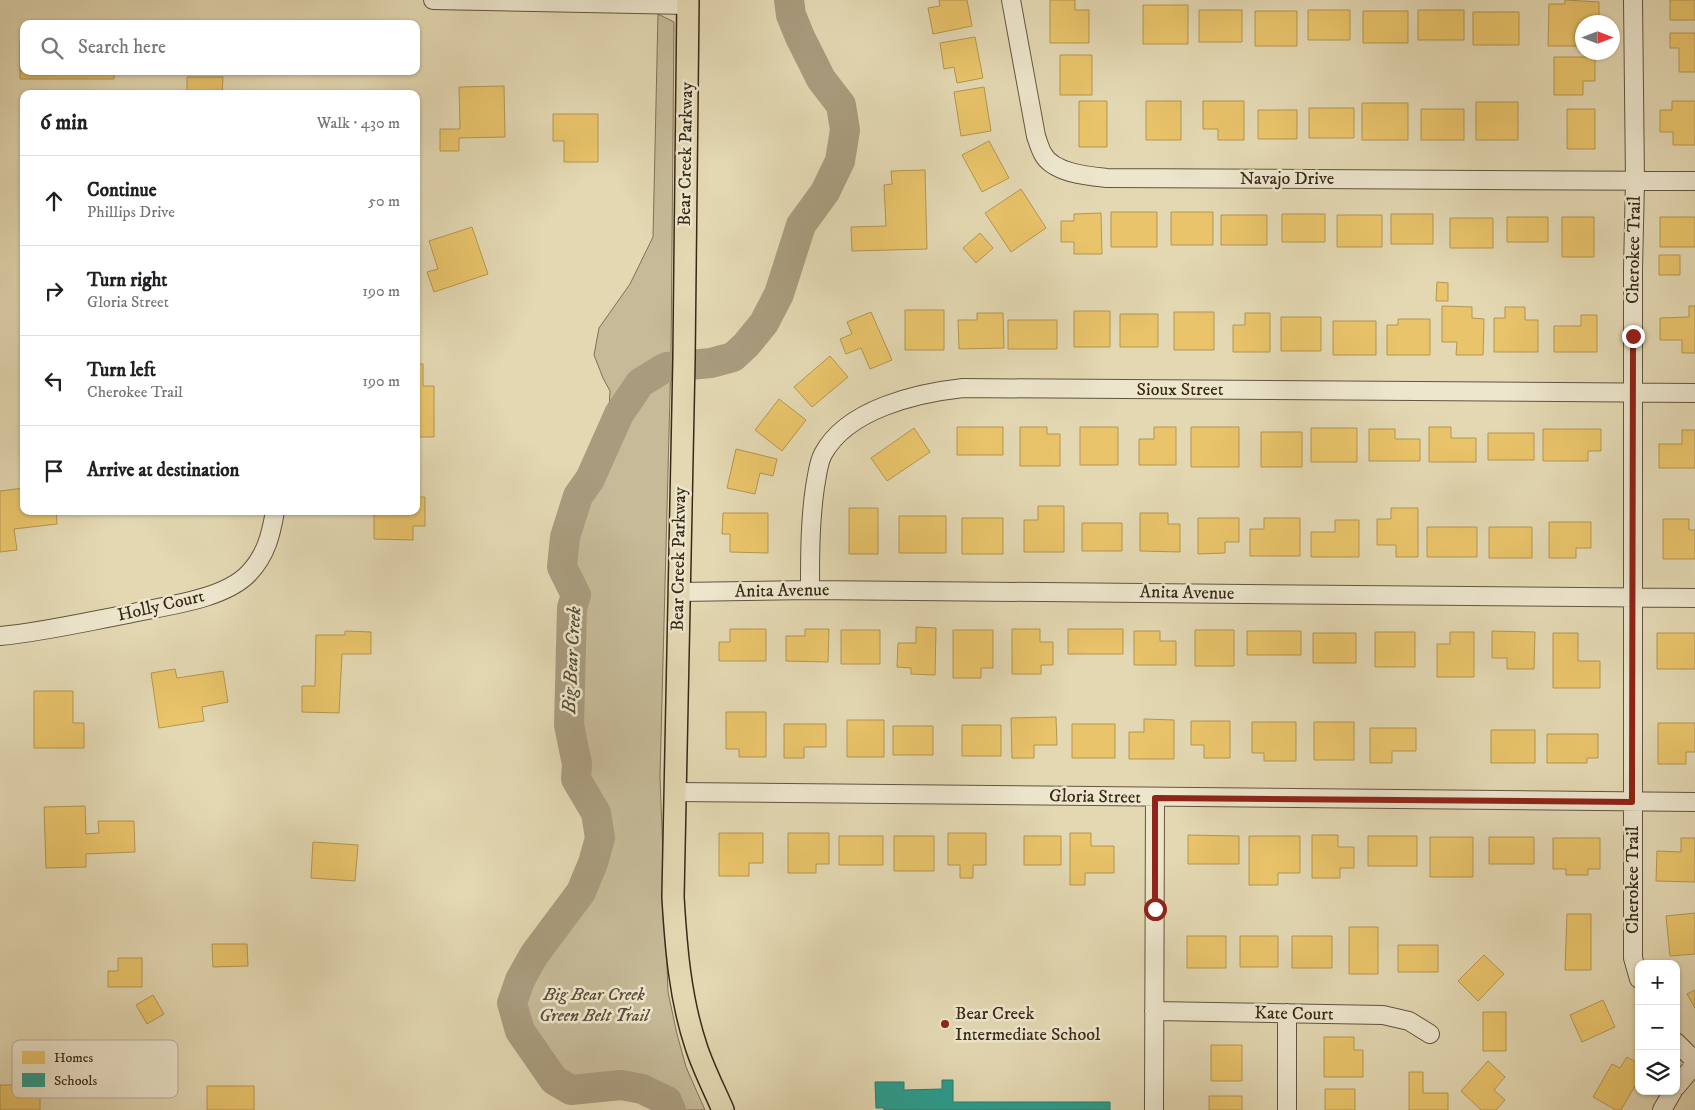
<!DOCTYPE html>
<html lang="en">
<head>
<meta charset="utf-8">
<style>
	body { margin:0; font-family:"IM FELL DW Pica",serif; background:#f2f2f2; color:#202124 }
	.controls { position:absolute; right:15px; bottom:15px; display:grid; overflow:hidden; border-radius:10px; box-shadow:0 1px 4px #0004 }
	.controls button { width:45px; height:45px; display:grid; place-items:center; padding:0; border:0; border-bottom:1px solid #e0e0e0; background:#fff; color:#202124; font:25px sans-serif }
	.compass { position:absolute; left:1575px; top:15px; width:45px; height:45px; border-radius:50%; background:#fff; box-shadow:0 1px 4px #0004; rotate:90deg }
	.stop { position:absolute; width:15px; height:15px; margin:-11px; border:4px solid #8f2418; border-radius:50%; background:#fff }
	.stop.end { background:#8f2418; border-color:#fff; box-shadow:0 1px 5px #0008 }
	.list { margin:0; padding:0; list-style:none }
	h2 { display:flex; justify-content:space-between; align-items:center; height:65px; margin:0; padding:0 20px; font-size:21px }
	h2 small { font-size:16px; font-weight:400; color:#757577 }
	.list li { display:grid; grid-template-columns:32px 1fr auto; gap:15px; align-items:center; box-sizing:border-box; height:90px; padding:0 20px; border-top:1px solid #e0e0e0 }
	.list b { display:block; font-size:19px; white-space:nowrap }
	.list p { margin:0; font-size:16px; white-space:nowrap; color:#757577 }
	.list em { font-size:16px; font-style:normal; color:#757577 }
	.icon { flex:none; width:28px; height:28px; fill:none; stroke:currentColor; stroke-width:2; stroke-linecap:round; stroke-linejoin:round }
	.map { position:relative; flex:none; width:1695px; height:1110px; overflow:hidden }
	.search { position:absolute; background:#fff; box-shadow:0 1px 4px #0004; left:20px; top:20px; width:400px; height:55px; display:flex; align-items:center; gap:12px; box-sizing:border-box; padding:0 18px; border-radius:10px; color:#757577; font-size:19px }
	.panel { position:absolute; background:#fff; box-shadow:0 1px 4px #0004; left:20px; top:90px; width:400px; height:425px; border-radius:10px }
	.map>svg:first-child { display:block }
	.green { fill:#c6ba98; stroke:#7f7258 }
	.homes { fill:#e9c46a; stroke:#b49651 }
	.schools { fill:#2a9d8f; stroke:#2e7a6b }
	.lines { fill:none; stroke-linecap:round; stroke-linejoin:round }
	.river { stroke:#a99c7e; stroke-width:30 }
	.minor-casing { stroke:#63553e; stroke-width:20 }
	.major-casing { stroke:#382918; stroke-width:24 }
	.minor { stroke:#ede6cd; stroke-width:18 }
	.major { stroke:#e3d8b2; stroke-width:21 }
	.route { stroke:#8f2418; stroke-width:6 }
	.poi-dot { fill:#8f2418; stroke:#ede6cd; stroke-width:2 }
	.labels { text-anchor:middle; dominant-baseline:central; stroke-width:5; stroke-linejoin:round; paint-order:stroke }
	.street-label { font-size:18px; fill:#382918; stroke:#ede6cd }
	.park-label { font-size:18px; font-style:italic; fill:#5c4d38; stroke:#ede6cd }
	.poi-label { font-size:18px; fill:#382918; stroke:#ede6cd; text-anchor:start }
	.water-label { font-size:19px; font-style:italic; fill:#5a4c37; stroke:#ede6cd }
	.key { fill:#ede6cd; stroke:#b7ad97; stroke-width:1 }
	.key-label { font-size:14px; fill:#382918 }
</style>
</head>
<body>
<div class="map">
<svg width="1695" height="1110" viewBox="0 0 1695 1110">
	<rect width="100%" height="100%" fill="#e3d8b2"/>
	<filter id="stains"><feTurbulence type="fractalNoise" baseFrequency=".004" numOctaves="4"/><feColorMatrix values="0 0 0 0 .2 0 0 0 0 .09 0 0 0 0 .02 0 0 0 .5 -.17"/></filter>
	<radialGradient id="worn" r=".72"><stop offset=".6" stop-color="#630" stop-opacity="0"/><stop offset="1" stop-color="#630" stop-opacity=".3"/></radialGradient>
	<path class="green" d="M 658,14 L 674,22 L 671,357 L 660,776 L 668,992 L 677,1034 L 686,1067 L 705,1110 L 671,1110 L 667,1101 L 642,1089 L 621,1085 L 571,1090 L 554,1080 L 520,1031 L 512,1003 L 520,980 L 534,955 L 581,892 L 593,863 L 600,838 L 596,813 L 576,779 L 569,725 L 572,608 L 576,595 L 562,567 L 565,537 L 571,516 L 608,430 L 610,391 L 603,378 L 594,355 L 599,328 L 630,284 L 653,237 Z"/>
	<path class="homes" d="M 939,0 L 967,0 L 972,26 L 933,34 L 928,8 L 940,6 Z
		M 1050,0 L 1075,0 L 1075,10 L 1089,10 L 1089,43 L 1050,43 Z
		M 1565,0 L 1599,2 L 1599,22 L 1582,22 L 1582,46 L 1548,46 L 1549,4 L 1565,4 Z
		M 1670,0 L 1695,0 L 1695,20 L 1670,20 Z
		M 1143,5 L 1188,5 L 1188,44 L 1143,44 Z
		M 1199,10 L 1242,10 L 1242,42 L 1199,42 Z
		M 1308,10 L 1350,10 L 1350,40 L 1308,40 Z
		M 1418,10 L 1464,10 L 1464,40 L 1418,40 Z
		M 1255,11 L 1297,11 L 1297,46 L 1255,46 Z
		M 1363,11 L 1408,11 L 1408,43 L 1363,43 Z
		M 1473,12 L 1519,12 L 1519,45 L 1473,45 Z
		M 1670,33 L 1695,33 L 1695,72 L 1679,72 L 1679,48 L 1670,48 Z
		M 975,37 L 983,78 L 957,83 L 954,67 L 944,69 L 940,43 Z
		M 20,41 L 24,41 L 24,71 L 114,71 L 114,79 L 20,79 Z
		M 1060,55 L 1092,55 L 1092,95 L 1060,95 Z
		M 1554,57 L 1595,57 L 1595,81 L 1583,81 L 1583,95 L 1554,95 Z
		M 187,77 L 223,77 L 222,94 L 187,94 Z
		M 504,86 L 505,137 L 459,138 L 459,151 L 440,151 L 440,129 L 460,129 L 459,87 Z
		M 984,87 L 991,131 L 961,136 L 954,92 Z
		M 1079,101 L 1107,101 L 1107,147 L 1079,147 Z
		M 1146,101 L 1181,101 L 1181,140 L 1146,140 Z
		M 1203,101 L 1244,101 L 1244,140 L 1218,140 L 1218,129 L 1203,129 Z
		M 1672,101 L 1695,101 L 1695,145 L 1673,145 L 1673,132 L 1660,132 L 1660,110 L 1672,110 Z
		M 1476,102 L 1518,102 L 1518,140 L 1476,140 Z
		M 1362,103 L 1408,103 L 1408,140 L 1362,140 Z
		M 1309,108 L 1354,108 L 1354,138 L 1309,138 Z
		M 1421,109 L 1464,109 L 1464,140 L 1421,140 Z
		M 1567,109 L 1595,109 L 1595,149 L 1567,149 Z
		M 1258,110 L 1297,110 L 1297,139 L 1258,139 Z
		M 553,114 L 598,114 L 598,162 L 564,162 L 564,141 L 553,141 Z
		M 989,141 L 1009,178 L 982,192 L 962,155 Z
		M 925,170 L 927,249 L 852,251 L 851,227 L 886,226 L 884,185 L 892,184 L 891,171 Z
		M 1021,189 L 1046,228 L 1011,252 L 985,213 Z
		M 1111,212 L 1157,212 L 1157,247 L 1111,247 Z
		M 1171,212 L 1213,212 L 1213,245 L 1171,245 Z
		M 1101,213 L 1102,254 L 1074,254 L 1074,242 L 1061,242 L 1061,221 L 1074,221 L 1074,214 Z
		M 1282,214 L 1325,214 L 1325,242 L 1282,242 Z
		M 1391,214 L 1433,214 L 1433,244 L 1391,244 Z
		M 1221,215 L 1267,215 L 1267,245 L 1221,245 Z
		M 1337,215 L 1382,215 L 1382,247 L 1337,247 Z
		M 1507,217 L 1548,217 L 1548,242 L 1507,242 Z
		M 1562,217 L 1594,217 L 1594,257 L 1562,257 Z
		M 1660,217 L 1695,217 L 1695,247 L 1660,247 Z
		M 1450,218 L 1493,218 L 1493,248 L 1450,248 Z
		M 472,227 L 488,274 L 434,292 L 427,272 L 438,269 L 429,241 Z
		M 980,233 L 993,248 L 976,263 L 963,248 Z
		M 1659,255 L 1680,255 L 1680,275 L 1659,275 Z
		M 1437,282 L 1448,283 L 1448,301 L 1436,301 Z
		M 1442,306 L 1472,307 L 1472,318 L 1484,319 L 1483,355 L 1456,355 L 1457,342 L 1442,342 Z
		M 1689,306 L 1695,306 L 1695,353 L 1682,353 L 1682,340 L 1660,340 L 1660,318 L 1689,317 Z
		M 1505,307 L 1525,307 L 1525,320 L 1538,320 L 1538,352 L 1494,352 L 1494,318 L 1505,318 Z
		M 905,310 L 944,310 L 944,350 L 905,350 Z
		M 1074,311 L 1110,311 L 1110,347 L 1074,347 Z
		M 871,312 L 892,360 L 870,369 L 861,348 L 846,354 L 840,339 L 852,334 L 847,322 Z
		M 1174,312 L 1214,312 L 1214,350 L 1174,350 Z
		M 977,313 L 1003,313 L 1004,348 L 959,349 L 958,320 L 977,320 Z
		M 1245,313 L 1270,313 L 1270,352 L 1233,352 L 1233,325 L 1245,325 Z
		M 1120,314 L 1158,314 L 1158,347 L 1120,347 Z
		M 1581,315 L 1597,315 L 1597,352 L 1554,352 L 1554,326 L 1581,326 Z
		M 1281,317 L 1321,317 L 1321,351 L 1281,351 Z
		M 1398,319 L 1430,319 L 1430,355 L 1387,355 L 1387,325 L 1398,325 Z
		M 1008,320 L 1057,320 L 1057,349 L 1008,349 Z
		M 1333,321 L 1376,321 L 1376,355 L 1333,355 Z
		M 830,356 L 848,377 L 812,407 L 794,387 Z
		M 416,364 L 423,364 L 423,386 L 434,386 L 434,437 L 416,437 Z
		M 779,399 L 806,420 L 782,451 L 755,430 Z
		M 957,427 L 1003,427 L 1003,455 L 957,455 Z
		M 1020,427 L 1047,427 L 1047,434 L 1060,434 L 1060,466 L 1020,466 Z
		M 1080,427 L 1118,427 L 1118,465 L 1080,465 Z
		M 1154,427 L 1176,427 L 1176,465 L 1139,465 L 1139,439 L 1154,439 Z
		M 1191,427 L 1239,427 L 1239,467 L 1191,467 Z
		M 1429,427 L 1451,427 L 1451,438 L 1476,438 L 1476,462 L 1429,462 Z
		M 914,428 L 930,452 L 887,481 L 871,458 Z
		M 1311,428 L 1357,428 L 1357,462 L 1311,462 Z
		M 1369,429 L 1395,429 L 1395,439 L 1420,439 L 1420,461 L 1369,461 Z
		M 1543,429 L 1601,429 L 1601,451 L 1588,451 L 1588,461 L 1543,461 Z
		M 1682,430 L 1695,430 L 1695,468 L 1659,468 L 1659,444 L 1682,444 Z
		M 1261,432 L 1302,432 L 1302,467 L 1261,467 Z
		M 1488,433 L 1534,433 L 1534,460 L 1488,460 Z
		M 736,449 L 777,459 L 773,476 L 760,473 L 755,494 L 727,488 Z
		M 24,488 L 24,511 L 56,511 L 57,524 L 14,529 L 17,550 L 0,552 L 0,491 Z
		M 416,497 L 425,497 L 425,526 L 413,526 L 413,540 L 374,539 L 374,511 L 416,511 Z
		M 1038,506 L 1064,506 L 1064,552 L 1024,552 L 1024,520 L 1038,520 Z
		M 849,508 L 878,508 L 878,554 L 849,554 Z
		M 1391,508 L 1418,508 L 1418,557 L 1396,557 L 1396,545 L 1377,545 L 1377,519 L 1391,519 Z
		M 723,513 L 768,513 L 768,553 L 730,552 L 730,534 L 722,534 Z
		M 1140,513 L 1168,513 L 1168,524 L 1180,524 L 1180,552 L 1140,551 Z
		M 899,516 L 946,516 L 946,553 L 899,553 Z
		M 962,518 L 1003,518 L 1003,554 L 962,554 Z
		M 1198,518 L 1239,518 L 1239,542 L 1225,542 L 1225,553 L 1198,554 Z
		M 1264,518 L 1300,518 L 1300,556 L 1250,556 L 1250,529 L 1264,529 Z
		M 1663,519 L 1689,519 L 1689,530 L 1695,530 L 1695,559 L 1663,559 Z
		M 1335,520 L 1359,520 L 1359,557 L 1311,557 L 1311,532 L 1335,532 Z
		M 1549,522 L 1591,522 L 1591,548 L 1576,548 L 1576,558 L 1549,558 Z
		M 1082,523 L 1122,523 L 1122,551 L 1082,551 Z
		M 1427,527 L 1477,527 L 1477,557 L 1427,557 Z
		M 1489,527 L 1532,527 L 1532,558 L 1489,558 Z
		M 916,627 L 936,628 L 935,675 L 911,674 L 911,668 L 897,667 L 898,643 L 916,643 Z
		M 730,629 L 766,629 L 766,661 L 719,661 L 719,642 L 730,642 Z
		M 805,629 L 829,629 L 828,662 L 786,661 L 786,636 L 805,636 Z
		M 1012,629 L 1040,629 L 1040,642 L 1053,642 L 1053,665 L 1041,665 L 1041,674 L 1012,674 Z
		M 1068,629 L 1123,629 L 1123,654 L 1068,654 Z
		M 841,630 L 880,630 L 880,664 L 841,664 Z
		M 953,630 L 993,630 L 993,668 L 981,668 L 981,678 L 953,678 Z
		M 1195,630 L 1234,630 L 1234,666 L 1195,666 Z
		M 345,631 L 371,632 L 371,654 L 342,654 L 339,713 L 302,712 L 302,686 L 315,686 L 316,635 L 345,635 Z
		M 1134,631 L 1160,631 L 1160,641 L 1176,641 L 1176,665 L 1134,665 Z
		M 1247,631 L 1301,631 L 1301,655 L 1247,655 Z
		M 1492,631 L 1535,632 L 1534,669 L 1507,669 L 1507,658 L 1492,658 Z
		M 1375,632 L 1415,632 L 1415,667 L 1375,667 Z
		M 1450,632 L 1474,632 L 1474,677 L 1437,677 L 1437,644 L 1450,644 Z
		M 1313,633 L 1356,633 L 1356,663 L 1313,663 Z
		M 1553,633 L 1578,633 L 1578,661 L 1600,661 L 1600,688 L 1553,688 Z
		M 1657,633 L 1695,633 L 1695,669 L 1657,669 Z
		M 175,669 L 177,678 L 223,671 L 228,702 L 202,707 L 204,721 L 159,728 L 151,673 Z
		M 34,691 L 73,691 L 73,723 L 84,723 L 84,748 L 34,748 Z
		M 726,712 L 766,712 L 766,757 L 739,757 L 739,749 L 726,749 Z
		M 1056,717 L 1057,745 L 1034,745 L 1034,758 L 1012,758 L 1011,718 Z
		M 1144,719 L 1174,720 L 1174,759 L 1129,759 L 1129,732 L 1144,732 Z
		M 847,720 L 884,720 L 884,757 L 847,757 Z
		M 1191,721 L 1230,721 L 1230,758 L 1204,758 L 1204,745 L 1191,745 Z
		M 1252,722 L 1296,722 L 1296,761 L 1264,761 L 1264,753 L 1252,753 Z
		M 1314,722 L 1354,722 L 1354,760 L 1314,760 Z
		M 1658,723 L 1695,723 L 1695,752 L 1686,752 L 1686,764 L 1658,764 Z
		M 784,724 L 826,724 L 826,747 L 804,747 L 804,758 L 784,758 Z
		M 1072,724 L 1115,724 L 1115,758 L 1072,758 Z
		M 962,725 L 1001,725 L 1001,756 L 962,756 Z
		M 893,726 L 933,726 L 933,755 L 893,755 Z
		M 1370,728 L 1416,728 L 1416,751 L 1392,751 L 1392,763 L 1370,763 Z
		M 1491,730 L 1535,730 L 1535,763 L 1491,763 Z
		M 1547,734 L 1598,734 L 1598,758 L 1587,758 L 1587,763 L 1547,763 Z
		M 85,806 L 86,834 L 99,833 L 98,821 L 134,821 L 135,852 L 86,854 L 86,867 L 46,868 L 44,807 Z
		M 719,833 L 763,833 L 763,863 L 749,863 L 749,876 L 719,876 Z
		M 788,833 L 829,833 L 829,864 L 816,864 L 816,873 L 788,873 Z
		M 948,833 L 986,833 L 986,865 L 973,865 L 973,878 L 960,878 L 960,865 L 948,865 Z
		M 1070,833 L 1091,833 L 1091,846 L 1114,846 L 1114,873 L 1085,873 L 1085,885 L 1070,885 Z
		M 1188,835 L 1239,836 L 1239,864 L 1188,864 Z
		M 1312,835 L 1338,835 L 1338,847 L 1354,847 L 1354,868 L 1340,868 L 1340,878 L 1312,878 Z
		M 839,836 L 883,836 L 883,865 L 839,865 Z
		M 894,836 L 934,836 L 934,871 L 894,871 Z
		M 1024,836 L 1061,836 L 1061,865 L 1024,865 Z
		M 1249,836 L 1300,836 L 1300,873 L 1278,873 L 1278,885 L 1249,885 Z
		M 1368,836 L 1417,836 L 1417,866 L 1368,866 Z
		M 1430,837 L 1473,837 L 1473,877 L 1430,877 Z
		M 1489,837 L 1534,837 L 1534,864 L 1489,864 Z
		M 1553,838 L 1600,838 L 1600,869 L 1588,869 L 1588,875 L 1566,875 L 1566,869 L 1553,869 Z
		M 1681,838 L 1695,838 L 1695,882 L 1656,881 L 1657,851 L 1681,852 Z
		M 313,842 L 358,845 L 355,881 L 311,878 Z
		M 1695,913 L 1695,954 L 1670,956 L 1666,916 Z
		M 1567,914 L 1591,914 L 1591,970 L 1565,970 Z
		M 1349,927 L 1378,927 L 1378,974 L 1349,974 Z
		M 1187,936 L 1226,936 L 1226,968 L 1187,968 Z
		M 1240,936 L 1278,936 L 1278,967 L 1240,967 Z
		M 1292,936 L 1332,936 L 1332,968 L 1292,968 Z
		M 212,944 L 247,944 L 248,966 L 213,967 Z
		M 1398,945 L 1438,945 L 1438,972 L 1398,972 Z
		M 1484,955 L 1504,974 L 1478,1001 L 1458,981 Z
		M 118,958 L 142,958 L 142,987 L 108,987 L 108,971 L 118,971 Z
		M 1695,990 L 1695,1008 L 1687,994 Z
		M 153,995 L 164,1014 L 147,1024 L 136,1005 Z
		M 1603,1000 L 1615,1027 L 1582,1042 L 1570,1015 Z
		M 1483,1012 L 1506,1012 L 1506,1051 L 1483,1051 Z
		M 1324,1037 L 1354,1037 L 1354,1050 L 1363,1050 L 1363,1077 L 1324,1077 Z
		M 1211,1045 L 1242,1045 L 1242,1081 L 1211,1081 Z
		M 1627,1057 L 1639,1064 L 1639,1079 L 1621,1110 L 1616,1110 L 1593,1097 L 1612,1064 L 1620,1068 Z
		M 1488,1061 L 1505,1077 L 1494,1090 L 1505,1100 L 1496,1110 L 1481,1110 L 1461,1091 Z
		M 1409,1072 L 1423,1072 L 1423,1093 L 1448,1093 L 1448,1110 L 1409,1110 Z
		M 0,1085 L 40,1085 L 40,1110 L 0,1110 Z
		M 207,1086 L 254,1086 L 254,1110 L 207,1110 Z
		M 1325,1089 L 1355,1089 L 1355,1110 L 1325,1110 Z
		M 1209,1096 L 1242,1096 L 1242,1110 L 1209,1110 Z"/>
	<path class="schools" d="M 942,1080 L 953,1080 L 953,1102 L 1110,1102 L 1110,1110 L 884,1110 L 884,1108 L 876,1108 L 875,1082 L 904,1082 L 904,1090 L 942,1089 Z"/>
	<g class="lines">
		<path class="river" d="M 671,1110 L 667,1101 L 642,1089 L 621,1085 L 571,1090 L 554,1080 L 520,1031 L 512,1003 L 520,980 L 534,955 L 581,892 L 593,863 L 600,838 L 596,813 L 576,779 L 577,764 L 569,725 L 572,608 L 576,595 L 562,567 L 565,537 L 578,496 L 590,479 L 619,414 L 640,383 L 661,370 L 667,367 L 711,363 L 733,357 L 746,345 L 764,323 L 779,294 L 801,225 L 825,192 L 840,161 L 845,130 L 841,105 L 821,79 L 800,37 L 791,15 L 789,0"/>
		<defs>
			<path id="minor" d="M 433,0 L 688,5
				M 1011,0 L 1036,136 C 1038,142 1040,149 1043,154 C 1053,173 1088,176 1107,178 L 1695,181
				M 1633,0 L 1635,181 L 1633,269 L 1633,958 L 1639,979
				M 810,590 C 810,555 810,521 815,487 C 817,477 818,463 823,454 C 847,409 917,393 963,388 L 1695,393
				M 679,592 L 810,590 L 1695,598
				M 0,636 C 43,632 85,622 128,614 C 163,606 224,600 249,573 C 266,555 271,535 275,511
				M 675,792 L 1695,802
				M 1154,1011 L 1383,1015 L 1409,1021 L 1430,1034
				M 1287,1013 L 1287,1110
				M 1676,1042 L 1695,1061
				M 1676,1087 L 1695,1064
				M 1154,1110 L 1155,797
				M 1662,1110 L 1673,1091"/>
			<path id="major" d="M 688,0 L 684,359 L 673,897 C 676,947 680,998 696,1046 C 703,1068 714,1089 723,1110"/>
		</defs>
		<use href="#minor" class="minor-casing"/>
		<use href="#major" class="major-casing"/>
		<use href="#minor" class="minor"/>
		<use href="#major" class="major"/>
	</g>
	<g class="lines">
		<path class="route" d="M 1155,909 L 1155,798 L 1632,802 L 1633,336"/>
	</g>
	<circle class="poi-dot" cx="945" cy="1024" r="5"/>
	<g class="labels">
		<g class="street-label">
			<text transform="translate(686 154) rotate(-89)">Bear Creek Parkway</text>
			<text x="1287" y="179">Navajo Drive</text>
			<text transform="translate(1634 250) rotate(-89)">Cherokee Trail</text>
			<text x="1180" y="390">Sioux Street</text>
			<text transform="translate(679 559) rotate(-89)">Bear Creek Parkway</text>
			<text transform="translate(782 591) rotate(-1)">Anita Avenue</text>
			<text transform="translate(1187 593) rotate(1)">Anita Avenue</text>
			<text transform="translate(161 606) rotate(-13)">Holly Court</text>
			<text transform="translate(1095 797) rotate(1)">Gloria Street</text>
			<text transform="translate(1633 880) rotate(-90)">Cherokee Trail</text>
			<text transform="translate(1294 1014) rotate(1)">Kate Court</text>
		</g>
		<g class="park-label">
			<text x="594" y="995">Big Bear Creek<tspan x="594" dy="21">Green Belt Trail</tspan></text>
		</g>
		<g class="poi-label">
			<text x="955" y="1014">Bear Creek<tspan x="955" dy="21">Intermediate School</tspan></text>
		</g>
		<g class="water-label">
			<text transform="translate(572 660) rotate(-87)">Big Bear Creek</text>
		</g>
	</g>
	<rect x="12" y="1040" width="166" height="58" rx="8" class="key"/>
	<rect x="22" y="1051" width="23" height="13" fill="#e9c46a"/>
	<rect x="22" y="1073" width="23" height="14" fill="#2a9d8f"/>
	<g class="key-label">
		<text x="54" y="1062">Homes</text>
		<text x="54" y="1085">Schools</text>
	</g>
	<rect width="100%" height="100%" filter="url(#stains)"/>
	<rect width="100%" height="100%" fill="url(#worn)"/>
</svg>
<div class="controls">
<button>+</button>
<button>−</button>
<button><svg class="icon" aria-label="layers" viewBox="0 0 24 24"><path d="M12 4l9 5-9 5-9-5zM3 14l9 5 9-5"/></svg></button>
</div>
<svg class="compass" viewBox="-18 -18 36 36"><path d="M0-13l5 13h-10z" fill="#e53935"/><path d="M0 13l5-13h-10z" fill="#757577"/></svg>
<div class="stop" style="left:1155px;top:909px"></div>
<div class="stop end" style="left:1633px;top:336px"></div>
<div class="search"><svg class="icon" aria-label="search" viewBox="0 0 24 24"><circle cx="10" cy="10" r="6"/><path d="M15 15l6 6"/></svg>Search here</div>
<section class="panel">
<h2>6 min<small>Walk · 430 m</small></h2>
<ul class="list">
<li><svg class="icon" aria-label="ahead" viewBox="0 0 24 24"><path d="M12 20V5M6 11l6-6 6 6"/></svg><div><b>Continue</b><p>Phillips Drive</p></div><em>50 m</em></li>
<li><svg class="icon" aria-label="right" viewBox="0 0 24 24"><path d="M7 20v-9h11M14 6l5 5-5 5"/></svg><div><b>Turn right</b><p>Gloria Street</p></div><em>190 m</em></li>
<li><svg class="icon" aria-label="left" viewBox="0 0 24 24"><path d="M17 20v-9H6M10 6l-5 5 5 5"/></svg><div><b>Turn left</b><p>Cherokee Trail</p></div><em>190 m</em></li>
<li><svg class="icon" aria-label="arrive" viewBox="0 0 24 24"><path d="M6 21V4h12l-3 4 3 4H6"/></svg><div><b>Arrive at destination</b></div></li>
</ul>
</section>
</div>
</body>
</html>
